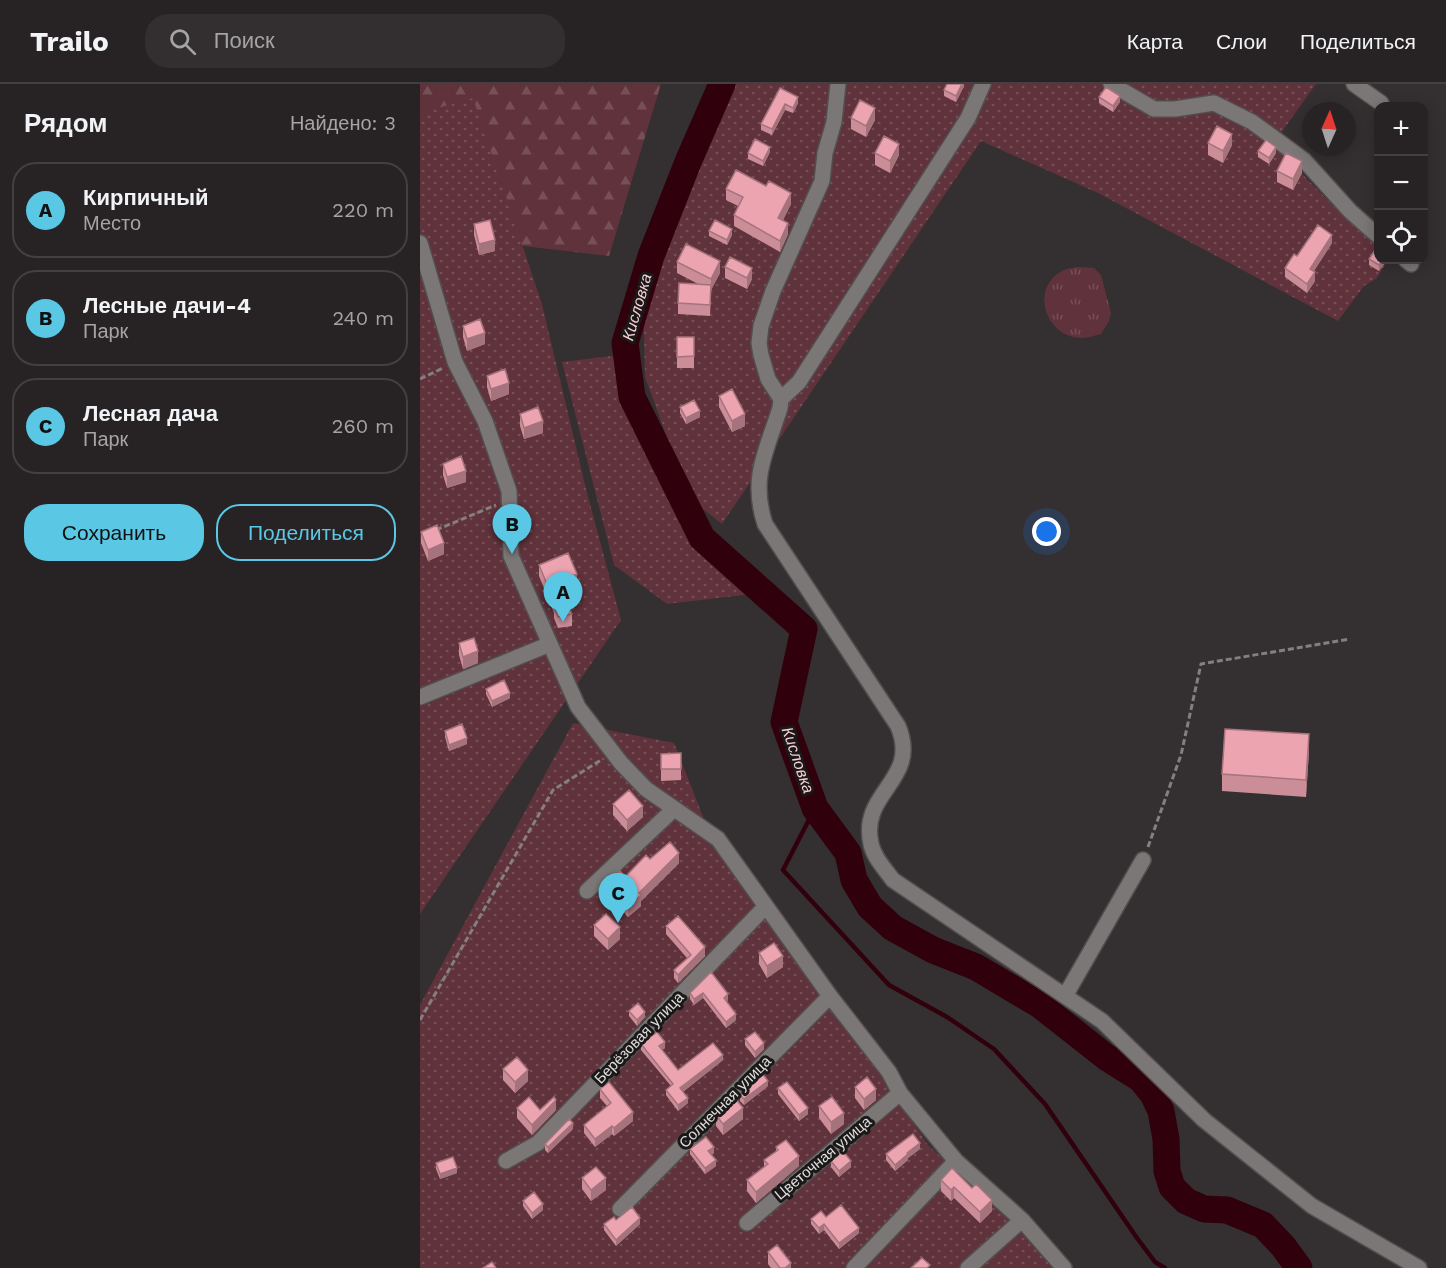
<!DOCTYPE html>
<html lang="ru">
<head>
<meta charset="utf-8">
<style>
	body { margin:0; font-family:"Work Sans",sans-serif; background:#332f31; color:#f1f3f6 }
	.controls { position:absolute; right:18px; top:18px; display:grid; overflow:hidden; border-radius:12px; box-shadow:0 3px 15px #0003 }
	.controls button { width:54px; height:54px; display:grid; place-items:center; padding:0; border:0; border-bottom:2px solid #434041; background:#272324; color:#f1f3f6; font:30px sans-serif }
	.compass { position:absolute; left:882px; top:18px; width:54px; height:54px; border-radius:50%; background:#272324; box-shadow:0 3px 15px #0003; rotate:3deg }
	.you { position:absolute; left:627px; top:448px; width:21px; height:21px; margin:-15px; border:4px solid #fff; border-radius:50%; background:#1a73e8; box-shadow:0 0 0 9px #1a73e833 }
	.badge { display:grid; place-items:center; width:39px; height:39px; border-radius:50%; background:#5ac8e5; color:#111; font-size:20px; font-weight:700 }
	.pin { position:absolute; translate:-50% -50px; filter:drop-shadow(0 2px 3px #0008) }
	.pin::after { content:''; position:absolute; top:32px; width:21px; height:18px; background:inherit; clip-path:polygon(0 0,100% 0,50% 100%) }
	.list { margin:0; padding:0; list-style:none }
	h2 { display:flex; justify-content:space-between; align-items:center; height:78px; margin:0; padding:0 24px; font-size:26px }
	h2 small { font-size:20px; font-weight:400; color:#a4a4a6 }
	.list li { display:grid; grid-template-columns:39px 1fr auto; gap:18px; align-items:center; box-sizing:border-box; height:96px; margin:0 12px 12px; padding:0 12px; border:2px solid #434041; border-radius:24px }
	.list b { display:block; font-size:22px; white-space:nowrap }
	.list p { margin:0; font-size:20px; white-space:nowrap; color:#a4a4a6 }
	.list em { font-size:20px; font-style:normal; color:#a4a4a6 }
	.actions { display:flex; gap:12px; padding:18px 24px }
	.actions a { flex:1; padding:14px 0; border:2px solid #5ac8e5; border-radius:24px; text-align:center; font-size:21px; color:#5ac8e5 }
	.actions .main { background:#5ac8e5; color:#111 }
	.icon { flex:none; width:33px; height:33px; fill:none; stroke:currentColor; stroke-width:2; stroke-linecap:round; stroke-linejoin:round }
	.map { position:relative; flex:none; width:1026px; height:1184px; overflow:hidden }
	header { display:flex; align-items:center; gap:36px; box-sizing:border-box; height:84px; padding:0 30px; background:#272324; border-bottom:2px solid #434041 }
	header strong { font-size:28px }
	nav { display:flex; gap:33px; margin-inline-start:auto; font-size:21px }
	.search { width:420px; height:54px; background:#332f31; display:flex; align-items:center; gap:15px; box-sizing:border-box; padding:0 21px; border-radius:24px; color:#a4a4a6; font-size:22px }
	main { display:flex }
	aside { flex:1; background:#272324 }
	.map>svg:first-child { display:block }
	.grass { fill:url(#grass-tufts) }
	.forest { fill:url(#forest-firs) }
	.park { fill:url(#park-dots) }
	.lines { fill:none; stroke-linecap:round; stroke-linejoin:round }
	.stream { stroke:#31000d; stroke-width:4.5 }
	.river { stroke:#31000d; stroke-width:27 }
	.minor-casing { stroke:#524e4f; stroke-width:18 }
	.path { stroke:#847f80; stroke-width:3; stroke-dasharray:6 3; stroke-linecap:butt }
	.minor { stroke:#7c7777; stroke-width:15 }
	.wall { fill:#cb8d98 }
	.shaded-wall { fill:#a5737c }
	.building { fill:#eca4b1; stroke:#a5737c; stroke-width:1.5 }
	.labels { text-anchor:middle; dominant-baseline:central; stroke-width:6; stroke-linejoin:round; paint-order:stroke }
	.street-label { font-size:15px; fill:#e0dddd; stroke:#1a1818 }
	.water-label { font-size:16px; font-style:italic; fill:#f7ced4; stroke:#1a1818 }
</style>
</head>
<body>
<header>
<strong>Trailo</strong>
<div class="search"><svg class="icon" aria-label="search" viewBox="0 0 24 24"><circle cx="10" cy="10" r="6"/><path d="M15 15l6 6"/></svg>Поиск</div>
<nav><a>Карта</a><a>Слои</a><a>Поделиться</a></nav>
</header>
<main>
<aside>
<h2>Рядом<small>Найдено: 3</small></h2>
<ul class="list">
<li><span class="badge">A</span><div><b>Кирпичный</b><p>Место</p></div><em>220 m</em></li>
<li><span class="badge">B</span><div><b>Лесные дачи-4</b><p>Парк</p></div><em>240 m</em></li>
<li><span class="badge">C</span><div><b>Лесная дача</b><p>Парк</p></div><em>260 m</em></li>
</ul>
<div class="actions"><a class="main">Сохранить</a><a>Поделиться</a></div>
</aside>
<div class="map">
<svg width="1026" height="1184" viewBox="0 0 1026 1184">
	<defs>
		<pattern id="grass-tufts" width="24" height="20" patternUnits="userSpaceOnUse" patternTransform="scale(1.5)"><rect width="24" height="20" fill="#60323b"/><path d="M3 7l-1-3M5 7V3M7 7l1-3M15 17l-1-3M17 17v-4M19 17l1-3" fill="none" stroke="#764f57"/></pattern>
		<pattern id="forest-firs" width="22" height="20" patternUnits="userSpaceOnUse" patternTransform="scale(1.5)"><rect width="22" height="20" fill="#60323b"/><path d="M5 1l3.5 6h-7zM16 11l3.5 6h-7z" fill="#764f57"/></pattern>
		<pattern id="park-dots" width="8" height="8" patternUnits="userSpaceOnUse" patternTransform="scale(1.5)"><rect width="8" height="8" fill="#60323b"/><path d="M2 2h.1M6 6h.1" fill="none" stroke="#764f57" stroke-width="1.8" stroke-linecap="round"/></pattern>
	</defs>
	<rect width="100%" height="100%" fill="#342f30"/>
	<path class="grass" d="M 658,183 L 674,184 L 681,191 L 691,229 L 689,237 L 681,250 C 675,251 669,254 663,254 C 626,255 608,203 644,186 C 648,184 654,184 658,183 Z"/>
	<path class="forest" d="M 0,0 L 241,0 L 189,172 L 103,162 L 56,109 L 0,80 Z"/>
	<path class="park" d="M 314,0 L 896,0 L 853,60 L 927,136 L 958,160 L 958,176 L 968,176 L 957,194 L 944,202 L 918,237 L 678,109 L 561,57 L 302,440 L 269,414 L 225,293 L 223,209 L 253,149 Z
		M 53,14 L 122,220 L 166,405 L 201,536 L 0,830 L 0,29 Z
		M 200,271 L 205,310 L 249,402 L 332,510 L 247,520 L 194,481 L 142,278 Z
		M 153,639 L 254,659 L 293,758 L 445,967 L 508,1061 L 643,1184 L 0,1184 L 0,921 Z"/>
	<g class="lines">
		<path class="stream" d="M 395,724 L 363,786 L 469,901 L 527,933 L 574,965 L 625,1020 L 717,1154 L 735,1178 L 745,1184"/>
		<path class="river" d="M 302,0 L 268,78 L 231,172 L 205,259 L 212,313 L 282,454 L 384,545 L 364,638 L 395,724 L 428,769 L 434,796 L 450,823 L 473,844 L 513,866 L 556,883 L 620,921 L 686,973 L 721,995 L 733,1010 L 741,1027 L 746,1055 L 747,1087 L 752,1103 L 766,1117 L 784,1125 L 807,1126 L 843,1141 L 863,1162 L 879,1184"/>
		<defs>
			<path id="minor" d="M 418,0 L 414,38 L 405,69 L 402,97 L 353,207 L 341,242 L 339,259 L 341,271 L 348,295 L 361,315 L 360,324 C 346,368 330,394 345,440 L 478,642 C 501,697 439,707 451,760 C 454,774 465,785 473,796 L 682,937 L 784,1036 L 892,1122 L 999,1184
				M 691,0 L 734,25 L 755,25 L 794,19 L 832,38 L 884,76 L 930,127 L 958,152
				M 934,0 L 961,19
				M 0,159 L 35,278 L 65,337 L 89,407 L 91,472 L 158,623 L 201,679 L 226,705 L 298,755 L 410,912 L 469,988 L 480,1009 L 536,1077 L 602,1136 L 644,1184
				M 986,176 L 991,180
				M 361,315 L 379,298 L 548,34 L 563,0
				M 0,613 L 130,560
				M 167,807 L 254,725
				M 645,912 L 723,776
				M 86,1077 L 118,1059 L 346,822
				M 200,1125 L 410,912
				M 327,1139 L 480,1009
				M 434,1184 L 536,1077
				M 548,1184 L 602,1136"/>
		</defs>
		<use href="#minor" class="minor-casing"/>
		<path class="path" d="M 0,295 L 23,284
			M 16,446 L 76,421
			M 728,763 L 761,671 L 781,580 L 930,555
			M 0,936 L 133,706 L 181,676"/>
		<use href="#minor" class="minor"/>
	</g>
	<path class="wall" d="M 544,0 L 544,2 L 536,18 L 524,12 L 524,6 Z
		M 360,4 L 378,19 L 373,29 L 365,26 L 352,51 L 341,46 L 341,40 Z
		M 679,13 L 700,18 L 693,28 L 679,19 Z
		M 431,34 L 455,36 L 446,53 L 431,45 Z
		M 788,59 L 812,61 L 803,79 L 788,71 Z
		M 838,67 L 856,69 L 849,80 L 838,73 Z
		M 350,68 L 343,82 L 328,75 L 328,69 Z
		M 455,69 L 479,71 L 470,89 L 455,81 Z
		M 857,87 L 882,89 L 873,106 L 857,98 Z
		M 306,105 L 371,120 L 363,136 L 368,150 L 360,168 L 314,142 L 314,131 L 318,122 L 306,116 Z
		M 54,140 L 75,167 L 59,171 L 54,151 Z
		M 289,147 L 312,151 L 307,161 L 289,152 Z
		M 912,159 L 894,187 L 895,197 L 887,209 L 865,193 L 865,184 L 877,172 Z
		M 949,175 L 967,176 L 959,187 L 949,181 Z
		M 257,178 L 300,189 L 291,206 L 290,232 L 258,230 L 258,219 L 280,201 L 257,189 Z
		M 305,183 L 332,195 L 327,205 L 305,194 Z
		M 43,242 L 65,260 L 47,267 L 43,253 Z
		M 257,253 L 274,253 L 274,284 L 257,284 Z
		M 67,292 L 89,310 L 71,317 L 67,303 Z
		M 299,312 L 325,342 L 312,348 L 299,323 Z
		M 260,323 L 280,333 L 266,340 L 260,329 Z
		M 100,330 L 123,349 L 104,355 L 100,342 Z
		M 23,380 L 46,398 L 27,404 L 23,391 Z
		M 1,448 L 24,470 L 8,477 L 1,459 Z
		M 119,481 L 157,502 L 143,507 L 152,530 L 152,542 L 138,544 L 134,534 L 134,529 L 119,492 Z
		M 39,559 L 58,579 L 43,585 L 39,571 Z
		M 66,605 L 90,614 L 72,623 L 66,610 Z
		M 25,647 L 47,660 L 29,667 L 25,653 Z
		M 889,667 L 886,713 L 802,707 L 802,690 Z
		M 241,670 L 261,685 L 261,696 L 241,697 Z
		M 193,720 L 223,733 L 207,747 L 193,731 Z
		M 230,775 L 259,779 L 221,817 L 221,822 L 208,833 L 187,809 L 187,799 L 205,793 Z
		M 174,841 L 200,855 L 188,866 L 174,852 Z
		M 246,842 L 285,872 L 258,899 L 254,894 L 254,886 L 267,874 L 246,850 Z
		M 339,869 L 363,883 L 347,894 L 339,880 Z
		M 291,888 L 308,916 L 306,918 L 316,936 L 306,944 L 283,914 L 274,921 L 270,915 L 270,909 Z
		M 209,927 L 225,933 L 217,942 L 209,932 Z
		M 325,955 L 344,965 L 335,974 L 325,961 Z
		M 221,960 L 245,964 L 242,966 L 258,986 L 303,976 L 263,1008 L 268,1019 L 258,1027 L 246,1011 L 246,1006 L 251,1002 L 221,966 Z
		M 83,985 L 108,997 L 95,1009 L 83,996 Z
		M 348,1002 L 324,1021 L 320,1017 L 320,1011 Z
		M 435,1003 L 456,1016 L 444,1026 L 435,1014 Z
		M 358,1004 L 388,1030 L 379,1037 L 358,1010 Z
		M 180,1005 L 213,1037 L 194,1052 L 192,1050 L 175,1063 L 164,1049 L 164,1041 L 187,1022 L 180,1014 Z
		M 399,1022 L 424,1040 L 411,1050 L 399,1034 Z
		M 97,1024 L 120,1026 L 136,1026 L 112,1051 L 97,1034 Z
		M 296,1031 L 323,1035 L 303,1051 L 296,1042 Z
		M 153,1045 L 128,1069 L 125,1066 L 125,1060 Z
		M 356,1063 L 379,1082 L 336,1119 L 327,1107 L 327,1096 L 344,1083 L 344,1076 L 356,1067 Z
		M 270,1065 L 294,1069 L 291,1071 L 296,1082 L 285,1090 L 270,1070 Z
		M 500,1065 L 488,1074 L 488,1076 L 475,1087 L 466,1076 L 466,1070 Z
		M 411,1077 L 431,1083 L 419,1093 L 411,1083 Z
		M 16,1079 L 37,1089 L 20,1095 L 16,1085 Z
		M 532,1084 L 572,1127 L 560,1139 L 534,1114 L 531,1117 L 521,1107 L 521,1096 Z
		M 162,1094 L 186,1106 L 171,1117 L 162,1105 Z
		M 103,1117 L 123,1126 L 112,1135 L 103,1122 Z
		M 406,1133 L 439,1149 L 419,1165 L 404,1146 L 399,1150 L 391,1140 L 391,1135 Z
		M 196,1136 L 220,1140 L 196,1162 L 184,1146 L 184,1140 Z
		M 348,1168 L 371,1184 L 351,1184 L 348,1180 Z"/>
	<path class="shaded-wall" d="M 542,0 L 544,0 L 544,2 L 536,18 L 536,12 Z
		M 700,12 L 700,18 L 693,28 L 693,22 Z
		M 378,13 L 378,19 L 373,29 L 373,24 Z
		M 365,20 L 365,26 L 352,51 L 352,45 Z
		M 455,24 L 455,36 L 446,53 L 446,42 Z
		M 812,50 L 812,61 L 803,79 L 803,67 Z
		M 479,60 L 479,71 L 470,89 L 470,77 Z
		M 350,63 L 350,68 L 343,82 L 343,77 Z
		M 856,63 L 856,69 L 849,80 L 849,74 Z
		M 882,77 L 882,89 L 873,106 L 873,95 Z
		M 371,109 L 371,120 L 358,145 L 358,134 Z
		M 368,139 L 368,150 L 360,168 L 360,157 Z
		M 312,145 L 312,151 L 307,161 L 307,156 Z
		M 912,151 L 912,159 L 890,193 L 890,185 Z
		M 75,156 L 75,167 L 59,171 L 59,160 Z
		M 963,176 L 967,176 L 959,187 L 959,181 Z
		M 300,177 L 300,189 L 291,206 L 290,232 L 291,195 Z
		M 332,184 L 332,195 L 327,205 L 327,194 Z
		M 895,188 L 895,197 L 887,209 L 887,200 Z
		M 65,249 L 65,260 L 47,267 L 47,255 Z
		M 89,299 L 89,310 L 71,317 L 71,305 Z
		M 280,327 L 280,333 L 266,340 L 266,334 Z
		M 325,330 L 325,342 L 312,348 L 312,337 Z
		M 123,337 L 123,349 L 104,355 L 104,344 Z
		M 46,387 L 46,398 L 27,404 L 27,393 Z
		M 24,459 L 24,470 L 8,477 L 8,466 Z
		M 157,490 L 157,502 L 140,509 L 140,497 Z
		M 58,567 L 58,579 L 43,585 L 43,573 Z
		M 90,609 L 90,614 L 72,623 L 72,617 Z
		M 889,650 L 889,667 L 886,713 L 886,696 Z
		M 47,654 L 47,660 L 29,667 L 29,661 Z
		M 223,722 L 223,733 L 207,747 L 207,736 Z
		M 259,769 L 259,779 L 221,817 L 221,822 L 208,833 L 208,823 L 219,809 Z
		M 200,843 L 200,855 L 188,866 L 188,855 Z
		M 285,863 L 285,872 L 258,899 L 258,891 Z
		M 363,872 L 363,883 L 347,894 L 347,882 Z
		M 283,909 L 283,914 L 274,921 L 274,915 Z
		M 308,910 L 308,916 L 304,920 L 304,914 Z
		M 225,928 L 225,933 L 217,942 L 217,936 Z
		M 316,930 L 316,936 L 306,944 L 306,938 Z
		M 245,958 L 245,964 L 239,968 L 239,962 Z
		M 344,959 L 344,965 L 335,974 L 335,968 Z
		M 303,971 L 303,976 L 260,1010 L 260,1004 Z
		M 108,986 L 108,997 L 95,1009 L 95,998 Z
		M 348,997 L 348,1002 L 324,1021 L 324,1015 Z
		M 456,1005 L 456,1016 L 444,1026 L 444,1015 Z
		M 268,1014 L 268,1019 L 258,1027 L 258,1021 Z
		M 136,1016 L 136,1026 L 112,1051 L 112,1041 Z
		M 323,1024 L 323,1035 L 303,1051 L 303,1040 Z
		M 388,1024 L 388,1030 L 379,1037 L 379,1031 Z
		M 213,1028 L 213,1037 L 194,1052 L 194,1044 Z
		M 424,1029 L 424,1040 L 411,1050 L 411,1038 Z
		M 153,1039 L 153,1045 L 128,1069 L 128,1063 Z
		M 192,1042 L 192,1050 L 175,1063 L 175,1055 Z
		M 500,1059 L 500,1065 L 488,1074 L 488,1076 L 475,1087 L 475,1081 L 487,1069 Z
		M 294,1063 L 294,1069 L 288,1073 L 288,1067 Z
		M 379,1072 L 379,1082 L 336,1119 L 336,1108 Z
		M 296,1076 L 296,1082 L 285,1090 L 285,1084 Z
		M 431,1077 L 431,1083 L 419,1093 L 419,1087 Z
		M 37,1084 L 37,1089 L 20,1095 L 20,1090 Z
		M 186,1094 L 186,1106 L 171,1117 L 171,1106 Z
		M 534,1103 L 534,1114 L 531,1117 L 531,1106 Z
		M 572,1116 L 572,1127 L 560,1139 L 560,1128 Z
		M 123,1120 L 123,1126 L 112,1135 L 112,1129 Z
		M 220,1134 L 220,1140 L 196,1162 L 196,1156 Z
		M 404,1140 L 404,1146 L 399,1150 L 399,1144 Z
		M 439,1144 L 439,1149 L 419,1165 L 419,1159 Z
		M 371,1179 L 371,1184 L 365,1184 Z"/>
	<path class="building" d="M 527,0 L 542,0 L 536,12 L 524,6 Z
		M 686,3 L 700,12 L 693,22 L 679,13 Z
		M 360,4 L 378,13 L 373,24 L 365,20 L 352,45 L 341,40 Z
		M 440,16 L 455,24 L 446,42 L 431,34 Z
		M 797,42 L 812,50 L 803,67 L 788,59 Z
		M 464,52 L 479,60 L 470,77 L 455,69 Z
		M 335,55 L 350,63 L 343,77 L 328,69 Z
		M 846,56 L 856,63 L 849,74 L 838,67 Z
		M 866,69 L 882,77 L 873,95 L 857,87 Z
		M 316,86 L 346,102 L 349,97 L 371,109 L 358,134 L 368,139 L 360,157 L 314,131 L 323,113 L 306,105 Z
		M 70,136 L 75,156 L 59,160 L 54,140 Z
		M 295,136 L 312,145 L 307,156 L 289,147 Z
		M 898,141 L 912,151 L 890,185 L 895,188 L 887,200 L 865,184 L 874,170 L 877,172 Z
		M 266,160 L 300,177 L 291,195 L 257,178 Z
		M 957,163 L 958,164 L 958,176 L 963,176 L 959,181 L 949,175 Z
		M 310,173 L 332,184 L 327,194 L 305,183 Z
		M 259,199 L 291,201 L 290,221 L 258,219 Z
		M 60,235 L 65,249 L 47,255 L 43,242 Z
		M 257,253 L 274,253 L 274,272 L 257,273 Z
		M 85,285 L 89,299 L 71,305 L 67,292 Z
		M 312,305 L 325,330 L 312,337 L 299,312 Z
		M 274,316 L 280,327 L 266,334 L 260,323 Z
		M 118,323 L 123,337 L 104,344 L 100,330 Z
		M 41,372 L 46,387 L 27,393 L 23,380 Z
		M 17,441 L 24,459 L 8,466 L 1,448 Z
		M 148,469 L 157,490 L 140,497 L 152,530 L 138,533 L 134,522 L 136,522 L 119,481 Z
		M 54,554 L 58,567 L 43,573 L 39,559 Z
		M 84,596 L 90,609 L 72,617 L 66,605 Z
		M 42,640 L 47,654 L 29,661 L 25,647 Z
		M 805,645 L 889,650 L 886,696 L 802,690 Z
		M 261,669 L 261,685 L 241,685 L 241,670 Z
		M 209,706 L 223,722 L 207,736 L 193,720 Z
		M 250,758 L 259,769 L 219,809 L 221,811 L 208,823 L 187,799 L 200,787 L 205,793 L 226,771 L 230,775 Z
		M 186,830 L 200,843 L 188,855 L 174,841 Z
		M 258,832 L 285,863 L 258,891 L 254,886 L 271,871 L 246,842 Z
		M 354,859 L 363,872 L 347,882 L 339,869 Z
		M 291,888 L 308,910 L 304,914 L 316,930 L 306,938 L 283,909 L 274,915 L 270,909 Z
		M 218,919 L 225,928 L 217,936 L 209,927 Z
		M 237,948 L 245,958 L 239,962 L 258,986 L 293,959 L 303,971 L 260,1004 L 268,1014 L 258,1021 L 246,1006 L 253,1000 L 221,960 Z
		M 335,948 L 344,959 L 335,968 L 325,955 Z
		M 97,973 L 108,986 L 95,998 L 83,985 Z
		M 342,989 L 348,997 L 324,1015 L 320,1011 Z
		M 447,993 L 456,1005 L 444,1015 L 435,1003 Z
		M 189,998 L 213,1028 L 194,1044 L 192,1042 L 175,1055 L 164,1041 L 191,1019 L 180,1005 Z
		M 367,998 L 388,1024 L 379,1031 L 358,1004 Z
		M 109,1013 L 120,1026 L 134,1013 L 136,1016 L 112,1041 L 97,1024 Z
		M 412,1013 L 424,1029 L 411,1038 L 399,1022 Z
		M 315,1014 L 323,1024 L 303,1040 L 296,1031 Z
		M 149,1035 L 153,1039 L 128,1063 L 125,1060 Z
		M 493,1050 L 500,1059 L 487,1069 L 488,1070 L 475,1081 L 466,1070 Z
		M 286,1053 L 294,1063 L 288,1067 L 296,1076 L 285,1084 L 270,1065 Z
		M 366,1056 L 379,1072 L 336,1108 L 327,1096 L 348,1080 L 344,1076 L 358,1066 L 356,1063 Z
		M 423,1067 L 431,1077 L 419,1087 L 411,1077 Z
		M 33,1073 L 37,1084 L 20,1090 L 16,1079 Z
		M 176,1083 L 186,1094 L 171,1106 L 162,1094 Z
		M 532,1084 L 552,1104 L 556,1100 L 572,1116 L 560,1128 L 534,1103 L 531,1106 L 521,1096 Z
		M 114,1108 L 123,1120 L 112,1129 L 103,1117 Z
		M 421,1121 L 439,1144 L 419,1159 L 404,1140 L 399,1144 L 391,1135 L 401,1127 L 406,1133 Z
		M 212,1123 L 220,1134 L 196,1156 L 184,1140 L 194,1133 L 196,1136 Z
		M 357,1161 L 371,1179 L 365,1184 L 360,1184 L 348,1168 Z
		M 502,1174 L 510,1181 L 507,1184 L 491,1184 Z
		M 72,1178 L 76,1184 L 63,1184 Z"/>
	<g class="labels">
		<g class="street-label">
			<text transform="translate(219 954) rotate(-46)">Берёзовая улица</text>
			<text transform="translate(305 1018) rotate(-45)">Солнечная улица</text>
			<text transform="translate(403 1074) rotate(-40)">Цветочная улица</text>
		</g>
		<g class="water-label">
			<text transform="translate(217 223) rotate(-74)">Кисловка</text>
			<text transform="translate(378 676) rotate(71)">Кисловка</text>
		</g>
	</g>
</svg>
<div class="controls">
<button>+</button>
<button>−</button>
<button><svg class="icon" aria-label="locate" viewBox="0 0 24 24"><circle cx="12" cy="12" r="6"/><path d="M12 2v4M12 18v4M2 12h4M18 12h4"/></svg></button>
</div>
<svg class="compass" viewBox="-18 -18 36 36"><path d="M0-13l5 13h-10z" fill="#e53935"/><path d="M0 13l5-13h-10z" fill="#a4a4a6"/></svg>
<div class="you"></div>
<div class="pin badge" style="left:143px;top:538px">A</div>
<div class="pin badge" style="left:92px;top:470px">B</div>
<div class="pin badge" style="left:198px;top:839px">C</div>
</div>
</main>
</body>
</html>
